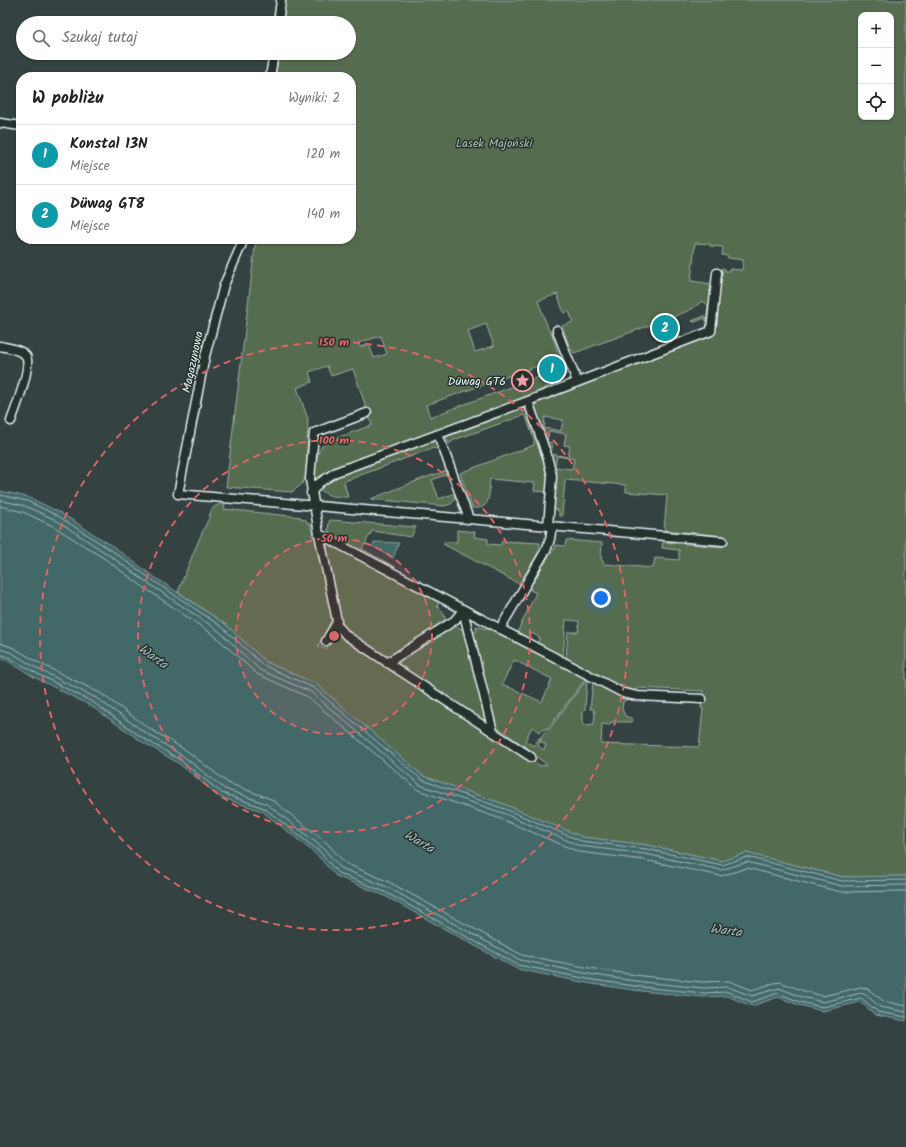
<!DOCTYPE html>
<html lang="pl">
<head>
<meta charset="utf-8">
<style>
	body { margin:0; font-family:Kalam,sans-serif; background:#f2f2f2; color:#222 }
	.controls { position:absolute; right:12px; top:12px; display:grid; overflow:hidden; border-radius:8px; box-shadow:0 1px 3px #0004 }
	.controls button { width:36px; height:36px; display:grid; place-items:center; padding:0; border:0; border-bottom:1px solid #e0e0e0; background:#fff; color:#222; font:20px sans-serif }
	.you { position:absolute; left:601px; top:598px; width:14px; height:14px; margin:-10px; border:3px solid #fff; border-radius:50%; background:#1a73e8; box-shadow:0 0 0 6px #1a73e833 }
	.badge { display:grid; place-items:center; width:26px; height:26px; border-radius:50%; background:#111827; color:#fff; font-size:13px; font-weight:700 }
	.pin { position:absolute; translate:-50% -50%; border:2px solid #fff; box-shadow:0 1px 4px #0006 }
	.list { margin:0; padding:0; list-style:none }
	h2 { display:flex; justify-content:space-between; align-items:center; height:52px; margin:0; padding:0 16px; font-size:17px }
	h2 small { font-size:13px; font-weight:400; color:#767676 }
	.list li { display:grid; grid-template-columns:26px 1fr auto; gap:12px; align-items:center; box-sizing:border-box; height:60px; padding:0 16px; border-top:1px solid #e0e0e0 }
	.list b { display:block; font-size:15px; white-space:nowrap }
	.list p { margin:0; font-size:13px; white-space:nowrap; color:#767676 }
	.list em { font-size:13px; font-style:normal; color:#767676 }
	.icon { flex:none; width:22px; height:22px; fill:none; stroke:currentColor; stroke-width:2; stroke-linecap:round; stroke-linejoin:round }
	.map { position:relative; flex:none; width:906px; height:1147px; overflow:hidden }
	.search { position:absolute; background:#fff; box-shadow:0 1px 3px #0004; left:16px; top:16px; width:340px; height:44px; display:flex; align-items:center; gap:10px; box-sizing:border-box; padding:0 14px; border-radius:22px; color:#767676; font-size:15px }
	.panel { position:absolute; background:#fff; box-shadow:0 1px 3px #0004; left:16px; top:72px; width:340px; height:172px; border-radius:16px }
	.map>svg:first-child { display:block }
	.green { fill:#576c50; stroke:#a0aea4; fill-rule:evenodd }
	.water { fill:#436867; stroke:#859fa1 }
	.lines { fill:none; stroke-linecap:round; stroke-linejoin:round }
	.shore { stroke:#a6babe; stroke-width:1 }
	.lane-casing { stroke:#e8f1f8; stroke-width:11 }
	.lane { stroke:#26332d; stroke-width:8 }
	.ring { fill:none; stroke:#db6466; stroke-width:2; stroke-dasharray:7 5 }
	.labels { text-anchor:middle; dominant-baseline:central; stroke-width:3; stroke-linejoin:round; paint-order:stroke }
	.park-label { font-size:12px; fill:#aebcb5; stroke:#26332d }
	.street-label { font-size:12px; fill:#e8f1f8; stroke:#26332d }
	.poi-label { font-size:12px; fill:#e8f1f8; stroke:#26332d; text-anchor:end }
	.water-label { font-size:13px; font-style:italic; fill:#a6babe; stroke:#26332d }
	.centre { fill:#db6466; stroke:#26332d; stroke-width:2 }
	.ring-label { font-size:12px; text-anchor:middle; font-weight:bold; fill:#db6466; stroke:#26332d; stroke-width:3; stroke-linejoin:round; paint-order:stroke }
</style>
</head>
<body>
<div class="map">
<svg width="906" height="1147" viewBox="0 0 906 1147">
	<rect width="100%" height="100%" fill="#344242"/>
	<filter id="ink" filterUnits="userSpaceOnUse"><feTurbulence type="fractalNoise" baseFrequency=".025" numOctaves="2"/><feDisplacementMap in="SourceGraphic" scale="8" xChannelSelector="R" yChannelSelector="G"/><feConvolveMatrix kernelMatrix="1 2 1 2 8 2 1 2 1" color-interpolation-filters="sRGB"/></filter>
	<g filter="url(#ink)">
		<path class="green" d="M 284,0 L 906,0 L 906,876 L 843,877 L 746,853 L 722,861 L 647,845 L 582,837 L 506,805 L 423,776 L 316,684 L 266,662 L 225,624 L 178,592 C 187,569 196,545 207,522 C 210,518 209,512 213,508 C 216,505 220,504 225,504 L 224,509 L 233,510 L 301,517 L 301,519 L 306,520 L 308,524 L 311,524 L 311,530 L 313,530 L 312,536 L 317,537 L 334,617 L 328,627 L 329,628 L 318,646 L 326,649 L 336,633 L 459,715 L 541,766 L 547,765 L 532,753 L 532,751 L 495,726 L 472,632 L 477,631 L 476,626 L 490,630 L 492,629 L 586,678 L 549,727 L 539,732 L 532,727 L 525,741 L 534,746 L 540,737 L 540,742 L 538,746 L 544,750 L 546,744 L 541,742 C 541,734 544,732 550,728 L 587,679 L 585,709 L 583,711 L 583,725 L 594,724 L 595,712 L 594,712 L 594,709 L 590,709 L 593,682 L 629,698 L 623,702 L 622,709 L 625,716 L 633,719 L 632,722 L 611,722 L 610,725 L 602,724 L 601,744 L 699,747 L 703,708 L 701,708 L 703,691 L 637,688 L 637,693 L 628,691 L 566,660 L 568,632 L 578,632 L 579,621 L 566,620 L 563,659 L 536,645 L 540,638 L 532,633 L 528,641 L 516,635 L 536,593 L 530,590 L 531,585 L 534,581 L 535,579 L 537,577 L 539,572 L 540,571 L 543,564 L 545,564 L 547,559 L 548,558 L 549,554 L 551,554 L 554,549 L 555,549 L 556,545 L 565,546 L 566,540 L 602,543 L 601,558 L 604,564 L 653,568 L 655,558 L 679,560 L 679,550 L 662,548 L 663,542 L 722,547 L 723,536 L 664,530 L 667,495 L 626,492 L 626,485 L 565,480 L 562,516 L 559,516 L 559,511 L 553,508 L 554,493 L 535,408 L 535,404 L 537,404 L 537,401 L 714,335 L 722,268 L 725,269 L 725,271 L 729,271 L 729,269 L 742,270 L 743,260 L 728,258 L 728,256 L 722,255 L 723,247 L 710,246 L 710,244 L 695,243 L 691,281 L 712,284 L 708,320 L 706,321 L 705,318 L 695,322 L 692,321 L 707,315 L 708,305 L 702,301 L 692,309 L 678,315 L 574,353 L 570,348 L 562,326 L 573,322 L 569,311 L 564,313 L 557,294 L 538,301 L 549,331 L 551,331 L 558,353 L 560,353 L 563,357 L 426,405 L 430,417 L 566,367 L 568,373 L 560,377 L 560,379 L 552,382 L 552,384 L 543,389 L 538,393 L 331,472 L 315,481 C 312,468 316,451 326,442 L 372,425 L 353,369 L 331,376 L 327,366 L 309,372 L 312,382 L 297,388 L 308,419 L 306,476 L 302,484 L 292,492 L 226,487 L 256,239 L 351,239 L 351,77 L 274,77 L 275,53 L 349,53 L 349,23 L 280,23 ZM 861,15 L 891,15 L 891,117 L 861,117 ZM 486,324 L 494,346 L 475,352 L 468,331 ZM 381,336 L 387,354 L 374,358 L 369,344 L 360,347 L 358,343 ZM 545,417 L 563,420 L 561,431 L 544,428 ZM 549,431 L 566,434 L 564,445 L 570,446 L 568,457 L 551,454 L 553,443 L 547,442 ZM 557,456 L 574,459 L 572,469 L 555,467 ZM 514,660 L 552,679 L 542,702 L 502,684 Z
			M 521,407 L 522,409 L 525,408 L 526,411 L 527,410 L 546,464 L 548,475 L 548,492 L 534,491 L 535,483 L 490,479 C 488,493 493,510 472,508 L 460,473 L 534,445 L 534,439 L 526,417 L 524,415 L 454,440 L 449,444 L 445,434 Z
			M 434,439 L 438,449 L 433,448 L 345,481 L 344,482 L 348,497 C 336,497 326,497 318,487 L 340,474 Z
			M 446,471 L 447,474 L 432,480 L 439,499 L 453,494 L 455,495 L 455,500 L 451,504 L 444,506 L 371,499 L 424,478 Z
			M 330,520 L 416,527 L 411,537 L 372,531 L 362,549 L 395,567 L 394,570 L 336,540 L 336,538 L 329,534 L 330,532 L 328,532 L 329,522 Z
			M 457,530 L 475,532 L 474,537 L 488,539 L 488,544 L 501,545 L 502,541 L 540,543 L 540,550 L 519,584 L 443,544 L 444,542 L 457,542 Z
			M 323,540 L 439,602 L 437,606 C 442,611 447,616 444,623 L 389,658 L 385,658 L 348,632 L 341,622 Z
			M 455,626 L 464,630 L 489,727 L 399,666 L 400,660 L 404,656 Z"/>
		<path class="water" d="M 0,491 L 28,497 L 61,513 L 114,547 L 150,574 L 225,624 L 266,662 L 316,684 L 423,776 L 506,805 L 582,837 L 647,845 L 722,861 L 746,853 L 843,877 L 906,876 L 906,1021 L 876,1015 L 860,1002 L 823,1011 L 799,1005 L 778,997 L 752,1006 L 727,996 L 703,997 L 641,991 L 592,984 L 517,969 L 383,895 L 336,876 L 317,855 L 262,811 L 220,797 L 178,763 L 141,741 L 91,706 L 34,677 L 8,661 L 0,658 Z
			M 375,542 L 399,543 L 393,558 L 372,546 Z"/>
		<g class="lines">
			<path class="shore" d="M 0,495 L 27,501 L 58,516 L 111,550 L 148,577 L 222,627 L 263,665 L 314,688 L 422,780 L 505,809 L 581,841 L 646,849 L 722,865 L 747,857 L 842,881 L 906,880
				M 0,500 L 25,506 L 56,520 L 109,555 L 145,581 L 219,631 L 260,670 L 311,692 L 420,785 L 503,813 L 580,846 L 645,854 L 721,870 L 747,862 L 842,886 L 906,885
				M 0,506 L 23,512 L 53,526 L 105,559 L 142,586 L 215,636 L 257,674 L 308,697 L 418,790 L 501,819 L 579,852 L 644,860 L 721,876 L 747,868 L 841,892 L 906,891
				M 0,643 L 14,648 L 41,664 L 100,693 L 149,728 L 187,751 L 228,783 L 271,799 L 327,843 L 345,863 L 389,882 L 522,955 L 595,969 L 643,976 L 703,982 L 729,981 L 752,990 L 774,983 L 780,982 L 804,991 L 823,996 L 861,987 L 868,989 L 883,1001 L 906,1006
				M 0,649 L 12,653 L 38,669 L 96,698 L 146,733 L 183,756 L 225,789 L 267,804 L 323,848 L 341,868 L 387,887 L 520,960 L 594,975 L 642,982 L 703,988 L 728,987 L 752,996 L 779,988 L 802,997 L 823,1002 L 861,993 L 866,995 L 880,1007 L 906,1012
				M 0,654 L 10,658 L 36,673 L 94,703 L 143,738 L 180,760 L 222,793 L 264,808 L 320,852 L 338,873 L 385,892 L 518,965 L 593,980 L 641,987 L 703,993 L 728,992 L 752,1002 L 778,993 L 800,1002 L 823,1007 L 861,998 L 878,1012 L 906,1017"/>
			<defs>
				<path id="lane" d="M 278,23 L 281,0
					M 270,77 L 274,53
					M 0,123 L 21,126
					M 244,239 L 224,285 L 205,356 L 178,494 L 723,541
					M 557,330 C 563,348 571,364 577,382
					M 0,346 C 8,348 20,349 26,356 C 32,366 15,410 11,421
					M 528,401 L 547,456 L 552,476 L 548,526
					M 438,434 L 469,519
					M 311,493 L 319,483 L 336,472 L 528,401 L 711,331 L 717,273
					M 319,534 L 623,693 L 637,696 L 702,699
					M 463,610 L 493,732
					M 336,624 L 347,636 L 531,757
					M 500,629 L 547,548 L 550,539 L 552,526
					M 326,641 L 336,624 L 337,621 L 319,534 L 310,479 L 314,433 L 367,413
					M 387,663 L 449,624 L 455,620 L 463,610"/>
			</defs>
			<use href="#lane" class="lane-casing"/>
			<use href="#lane" class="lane"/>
		</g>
	</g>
	<circle cx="334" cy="636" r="98" fill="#db6466" fill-opacity=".12"/>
	<g class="ring">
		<circle cx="334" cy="636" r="98"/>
		<circle cx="334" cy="636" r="196"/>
		<circle cx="334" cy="636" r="294"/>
	</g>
	<defs>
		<symbol id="sight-ring" viewBox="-11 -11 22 22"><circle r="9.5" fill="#26332d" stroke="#ff9aa2" stroke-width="1.5"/><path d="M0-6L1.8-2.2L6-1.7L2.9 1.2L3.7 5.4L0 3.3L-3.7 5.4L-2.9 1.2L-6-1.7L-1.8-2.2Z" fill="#ff9aa2"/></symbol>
	</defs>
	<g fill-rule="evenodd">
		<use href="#sight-ring" x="510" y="368" width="25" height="25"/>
	</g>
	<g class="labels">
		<g class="park-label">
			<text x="494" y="143">Lasek Majoński</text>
		</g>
		<g class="street-label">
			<text transform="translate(193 362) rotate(-78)">Magazynowa</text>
		</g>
		<g class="poi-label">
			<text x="506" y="381">Düwag GT6</text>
		</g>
		<g class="water-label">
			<text transform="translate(153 657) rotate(36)">Warta</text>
			<text transform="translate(419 842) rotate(30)">Warta</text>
			<text transform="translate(726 931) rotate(7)">Warta</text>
		</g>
	</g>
	<circle cx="334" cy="636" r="6" class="centre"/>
	<g class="ring-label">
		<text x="334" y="346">150 m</text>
		<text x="334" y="444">100 m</text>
		<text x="334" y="542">50 m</text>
	</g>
</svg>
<div class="controls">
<button>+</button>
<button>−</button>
<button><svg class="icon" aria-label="locate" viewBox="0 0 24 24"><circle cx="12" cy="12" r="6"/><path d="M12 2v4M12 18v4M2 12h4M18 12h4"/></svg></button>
</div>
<div class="you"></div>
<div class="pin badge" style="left:552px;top:369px;background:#0f9aa8">1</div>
<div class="pin badge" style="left:665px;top:328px;background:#0f9aa8">2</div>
<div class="search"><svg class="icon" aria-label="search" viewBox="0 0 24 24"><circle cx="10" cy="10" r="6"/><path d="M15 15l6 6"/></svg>Szukaj tutaj</div>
<section class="panel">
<h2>W pobliżu<small>Wyniki: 2</small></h2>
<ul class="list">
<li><span class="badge" style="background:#0f9aa8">1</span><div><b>Konstal 13N</b><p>Miejsce</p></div><em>120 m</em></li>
<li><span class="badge" style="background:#0f9aa8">2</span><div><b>Düwag GT8</b><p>Miejsce</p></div><em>140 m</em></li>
</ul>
</section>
</div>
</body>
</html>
